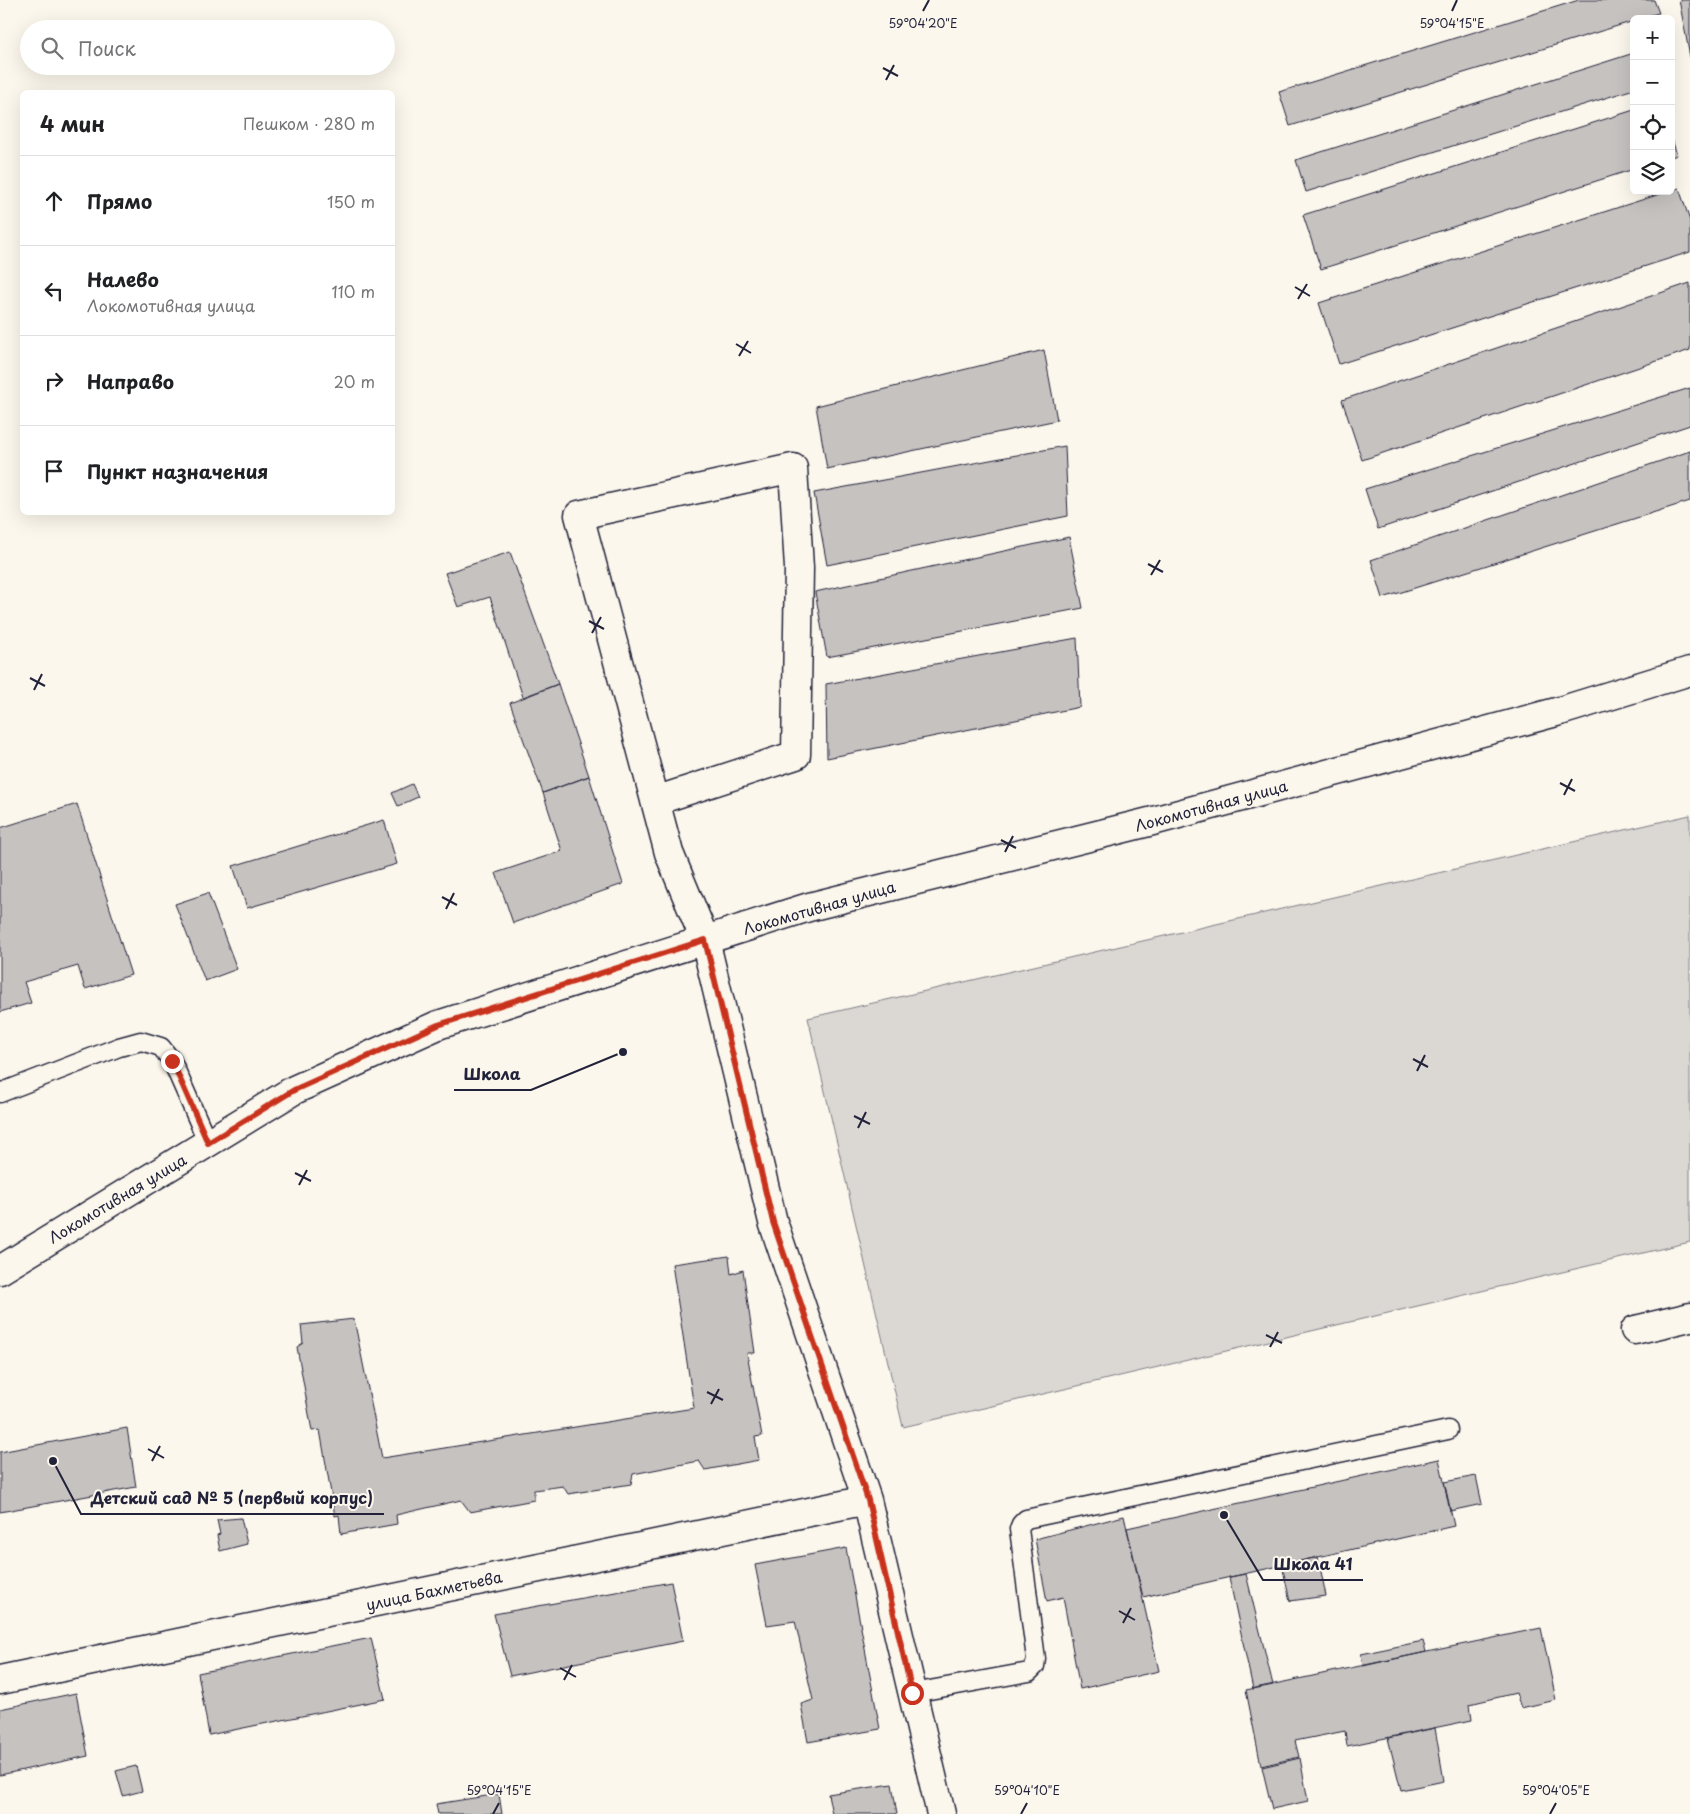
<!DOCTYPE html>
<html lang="ru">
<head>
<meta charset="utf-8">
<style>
	body { margin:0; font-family:"Playpen Sans",sans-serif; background:#f6f6f6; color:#202124 }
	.controls { position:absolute; right:15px; top:15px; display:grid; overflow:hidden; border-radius:8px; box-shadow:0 5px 20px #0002 }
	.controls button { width:45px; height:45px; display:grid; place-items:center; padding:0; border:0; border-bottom:1px solid #e0e0e0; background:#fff; color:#202124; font:25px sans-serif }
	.stop { position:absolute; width:15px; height:15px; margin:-11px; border:4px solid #c8321e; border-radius:50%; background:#fff }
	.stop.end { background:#c8321e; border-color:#fff; box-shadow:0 1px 5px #0008 }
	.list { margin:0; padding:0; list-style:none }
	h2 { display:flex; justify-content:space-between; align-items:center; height:65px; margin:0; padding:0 20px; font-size:21px }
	h2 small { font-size:16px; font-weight:400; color:#757577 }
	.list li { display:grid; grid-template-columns:32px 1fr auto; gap:15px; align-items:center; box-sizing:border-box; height:90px; padding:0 20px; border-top:1px solid #e0e0e0 }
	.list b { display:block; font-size:19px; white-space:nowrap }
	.list p { margin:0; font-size:16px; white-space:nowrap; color:#757577 }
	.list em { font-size:16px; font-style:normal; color:#757577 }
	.icon { flex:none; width:28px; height:28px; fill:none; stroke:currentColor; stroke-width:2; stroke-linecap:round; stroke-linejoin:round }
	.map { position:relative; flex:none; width:1690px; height:1814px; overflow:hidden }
	.search { position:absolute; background:#fff; box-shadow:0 5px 20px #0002; left:20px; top:20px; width:375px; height:55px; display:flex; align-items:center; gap:12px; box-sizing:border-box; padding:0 18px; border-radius:28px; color:#757577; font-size:19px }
	.panel { position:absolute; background:#fff; box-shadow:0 5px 20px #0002; left:20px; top:90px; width:375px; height:425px; border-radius:8px }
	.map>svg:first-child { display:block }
	.green { fill:#dbd8d3; stroke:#7e7d87 }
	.building { fill:#c6c2c0; stroke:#22223b }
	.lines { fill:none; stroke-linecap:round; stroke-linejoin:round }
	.lane-casing { stroke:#22223b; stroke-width:21 }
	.street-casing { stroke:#22223b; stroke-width:31 }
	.primary-casing { stroke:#22223b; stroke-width:31 }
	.lane { stroke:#fbf7ec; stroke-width:18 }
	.street { stroke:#fbf7ec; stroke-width:28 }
	.primary { stroke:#fbf7ec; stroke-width:28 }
	.route { stroke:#c8321e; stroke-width:6 }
	.ticks { fill:none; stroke:#22223b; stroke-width:2 }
	.labels { text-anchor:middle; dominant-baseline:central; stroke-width:4; stroke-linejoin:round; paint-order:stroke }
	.street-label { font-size:15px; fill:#22223b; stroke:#fbf7ec }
	.ticks-label { font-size:12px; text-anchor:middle; fill:#22223b; stroke:#fbf7ec; stroke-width:4; stroke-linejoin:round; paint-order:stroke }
	.leader { fill:none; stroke:#22223b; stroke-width:2 }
	.callout-dot { fill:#22223b; stroke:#fbf7ec; stroke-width:2 }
	.callout-label { font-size:16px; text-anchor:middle; font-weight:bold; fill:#22223b; stroke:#fbf7ec; stroke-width:4; stroke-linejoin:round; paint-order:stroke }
</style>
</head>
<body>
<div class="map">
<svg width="1690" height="1814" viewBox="0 0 1690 1814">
	<rect width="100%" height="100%" fill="#fbf7ec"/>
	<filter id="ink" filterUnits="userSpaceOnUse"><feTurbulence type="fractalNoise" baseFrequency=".02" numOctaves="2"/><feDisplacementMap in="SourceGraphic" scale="10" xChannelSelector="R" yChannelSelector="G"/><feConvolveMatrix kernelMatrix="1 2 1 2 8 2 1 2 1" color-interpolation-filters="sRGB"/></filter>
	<g filter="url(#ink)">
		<path class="green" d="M 1690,815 L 1690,1242 L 903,1427 L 808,1018 Z"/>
		<path class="building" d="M 1579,0 L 1654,0 L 1659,13 L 1634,19 L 1634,21 L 1290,126 L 1279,92 Z
			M 1679,0 L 1690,0 L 1690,57 Z
			M 1634,53 L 1634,89 L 1306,192 L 1296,160 Z
			M 1634,110 L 1634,169 L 1321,269 L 1303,215 Z
			M 1671,136 L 1677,155 L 1671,157 Z
			M 1679,188 L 1690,221 L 1690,252 L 1339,364 L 1319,303 Z
			M 1690,283 L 1690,350 L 1362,460 L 1342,400 Z
			M 1044,350 L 1057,420 L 827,469 L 816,406 Z
			M 1690,388 L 1690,425 L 1378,529 L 1365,489 Z
			M 1065,446 L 1068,516 L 827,565 L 814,493 Z
			M 1690,451 L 1690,501 L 1383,598 L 1371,560 Z
			M 1069,537 L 1083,608 L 827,657 L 815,592 Z
			M 510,552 L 558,684 L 523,697 L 490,597 L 458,607 L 445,573 Z
			M 1077,638 L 1080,707 L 827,758 L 826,684 Z
			M 558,684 L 589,776 L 543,793 L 510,703 Z
			M 589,776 L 623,884 L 513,923 L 496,873 L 562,851 L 543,793 Z
			M 412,784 L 418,797 L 398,806 L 392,793 Z
			M 77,804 L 131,975 L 85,989 L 78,966 L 24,982 L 31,1003 L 0,1012 L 0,828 Z
			M 384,820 L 397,864 L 247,908 L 233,866 Z
			M 208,893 L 237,969 L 205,981 L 175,904 Z
			M 729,1256 L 731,1274 L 743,1270 L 755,1353 L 747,1353 L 762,1436 L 755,1437 L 759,1460 L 705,1470 L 699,1461 L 633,1474 L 631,1484 L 568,1494 L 563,1486 L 534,1490 L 534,1500 L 470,1512 L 461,1500 L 396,1515 L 397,1524 L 341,1534 L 339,1515 L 335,1516 L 320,1430 L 312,1431 L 297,1347 L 303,1343 L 301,1325 L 354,1319 L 382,1458 L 694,1408 L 672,1264 Z
			M 127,1428 L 136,1487 L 0,1512 L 0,1452 Z
			M 1439,1459 L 1454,1526 L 1143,1597 L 1127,1528 Z
			M 1476,1476 L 1482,1504 L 1450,1511 L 1444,1482 Z
			M 1124,1516 L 1159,1671 L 1080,1689 L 1063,1597 L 1047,1601 L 1035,1539 Z
			M 241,1518 L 247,1544 L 220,1551 L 217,1535 L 220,1534 L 217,1520 Z
			M 846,1548 L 880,1729 L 808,1742 L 801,1704 L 813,1700 L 795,1621 L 767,1625 L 755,1565 Z
			M 1318,1557 L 1326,1596 L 1290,1601 L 1282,1565 Z
			M 1246,1574 L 1273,1685 L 1253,1689 L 1229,1577 Z
			M 671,1582 L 683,1641 L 510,1676 L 494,1614 Z
			M 1541,1628 L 1556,1700 L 1521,1708 L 1516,1693 L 1470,1704 L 1472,1720 L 1347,1746 L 1345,1731 L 1295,1741 L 1299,1757 L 1261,1766 L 1246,1690 Z
			M 371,1638 L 385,1699 L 209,1735 L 198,1673 Z
			M 1423,1641 L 1426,1652 L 1363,1666 L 1361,1654 Z
			M 76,1693 L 88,1756 L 0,1775 L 0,1709 Z
			M 1435,1728 L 1444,1781 L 1401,1790 L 1388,1738 Z
			M 1300,1758 L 1308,1801 L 1272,1809 L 1262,1767 Z
			M 136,1766 L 142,1791 L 123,1796 L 116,1771 Z
			M 892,1784 L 897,1814 L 832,1814 L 828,1794 Z
			M 499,1794 L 502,1814 L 438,1814 L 436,1804 Z"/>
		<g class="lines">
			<defs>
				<path id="lane" d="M 0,1093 L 119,1047 L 141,1041 L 161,1047 L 172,1061 L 208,1143
					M 913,1693 L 1029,1672 L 1035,1666 L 1036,1659 L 1019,1529 L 1021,1524 L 1026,1519 L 1448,1430"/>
				<path id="street" d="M 655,801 L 796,755 L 799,568 L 793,468 L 579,515 L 669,853 L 705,940 L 773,1222 L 867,1500 L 941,1814
					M 1635,1330 L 1690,1317
					M 0,1680 L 867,1500"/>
				<path id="primary" d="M 0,1270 L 294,1090 L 438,1025 L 809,907 L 1153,821 L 1560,711 L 1690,671"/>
			</defs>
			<use href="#lane" class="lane-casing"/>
			<use href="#street" class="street-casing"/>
			<use href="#primary" class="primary-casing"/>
			<use href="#lane" class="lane"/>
			<use href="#street" class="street"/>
			<use href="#primary" class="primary"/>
		</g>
	</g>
	<g class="lines" filter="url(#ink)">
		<path class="route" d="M 172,1061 L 208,1143 L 294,1090 L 438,1025 L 705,940 L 773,1222 L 868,1500 L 912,1693"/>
	</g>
	<path class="ticks" d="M 923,11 L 929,0M 1452,11 L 1457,0M 883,68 L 898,76M 886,80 L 894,65M 1295,287 L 1310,296M 1298,299 L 1307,284M 736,344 L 751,353M 739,356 L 748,341M 1148,564 L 1163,572M 1151,575 L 1160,560M 589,621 L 604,629M 592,633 L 601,617M 30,678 L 45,686M 34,690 L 42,674M 1560,783 L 1575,791M 1564,795 L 1572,779M 1001,840 L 1016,848M 1005,852 L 1013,836M 442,897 L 457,905M 446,909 L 454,893M 1413,1059 L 1428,1067M 1417,1071 L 1425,1055M 854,1116 L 870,1124M 858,1128 L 866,1112M 295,1173 L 311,1181M 299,1185 L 307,1170M 1266,1335 L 1282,1343M 1270,1347 L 1278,1332M 707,1392 L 723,1400M 711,1404 L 719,1389M 148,1449 L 164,1458M 152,1461 L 160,1446M 1119,1611 L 1135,1620M 1123,1623 L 1131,1608M 560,1668 L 576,1677M 564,1680 L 572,1665M 493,1814 L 499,1803M 1021,1814 L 1027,1803M 1550,1814 L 1556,1803"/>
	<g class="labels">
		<g class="street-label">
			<text transform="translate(1211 805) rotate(-15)">Локомотивная улица</text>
			<text transform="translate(819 907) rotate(-16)">Локомотивная улица</text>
			<text transform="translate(117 1198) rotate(-31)">Локомотивная улица</text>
			<text transform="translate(434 1590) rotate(-12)">улица Бахметьева</text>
		</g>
	</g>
	<g class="ticks-label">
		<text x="923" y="28">59°04'20"E</text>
		<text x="1452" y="28">59°04'15"E</text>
		<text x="499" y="1795">59°04'15"E</text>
		<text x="1027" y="1795">59°04'10"E</text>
		<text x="1556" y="1795">59°04'05"E</text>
	</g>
	<path class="leader" d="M623 1052L531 1090H454M53 1461L81 1514H384M1224 1515L1263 1580H1363"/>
	<g class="callout-dot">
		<circle cx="623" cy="1052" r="5"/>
		<circle cx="53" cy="1461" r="5"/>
		<circle cx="1224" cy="1515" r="5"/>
	</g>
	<g class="callout-label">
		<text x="492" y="1080">Школа</text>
		<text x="232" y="1504">Детский сад № 5 (первый корпус)</text>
		<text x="1313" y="1570">Школа 41</text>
	</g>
</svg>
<div class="controls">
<button>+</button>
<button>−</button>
<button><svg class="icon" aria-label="locate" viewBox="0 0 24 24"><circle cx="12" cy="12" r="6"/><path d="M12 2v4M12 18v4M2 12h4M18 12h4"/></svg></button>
<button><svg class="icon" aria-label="layers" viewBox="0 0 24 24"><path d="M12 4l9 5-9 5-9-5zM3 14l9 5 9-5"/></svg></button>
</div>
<div class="stop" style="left:912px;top:1693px"></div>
<div class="stop end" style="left:172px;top:1061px"></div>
<div class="search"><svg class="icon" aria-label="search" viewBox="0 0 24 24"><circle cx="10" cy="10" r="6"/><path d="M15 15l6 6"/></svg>Поиск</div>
<section class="panel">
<h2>4 мин<small>Пешком · 280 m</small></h2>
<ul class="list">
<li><svg class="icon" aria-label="ahead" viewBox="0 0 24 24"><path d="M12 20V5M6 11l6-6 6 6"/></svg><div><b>Прямо</b></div><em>150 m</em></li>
<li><svg class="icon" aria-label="left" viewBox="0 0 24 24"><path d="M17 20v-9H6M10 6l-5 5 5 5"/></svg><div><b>Налево</b><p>Локомотивная улица</p></div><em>110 m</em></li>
<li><svg class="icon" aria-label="right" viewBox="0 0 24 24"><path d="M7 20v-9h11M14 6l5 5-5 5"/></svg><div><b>Направо</b></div><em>20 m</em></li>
<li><svg class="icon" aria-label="arrive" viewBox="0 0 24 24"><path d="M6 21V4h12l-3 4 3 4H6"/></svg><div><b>Пункт назначения</b></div></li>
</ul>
</section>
</div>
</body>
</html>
